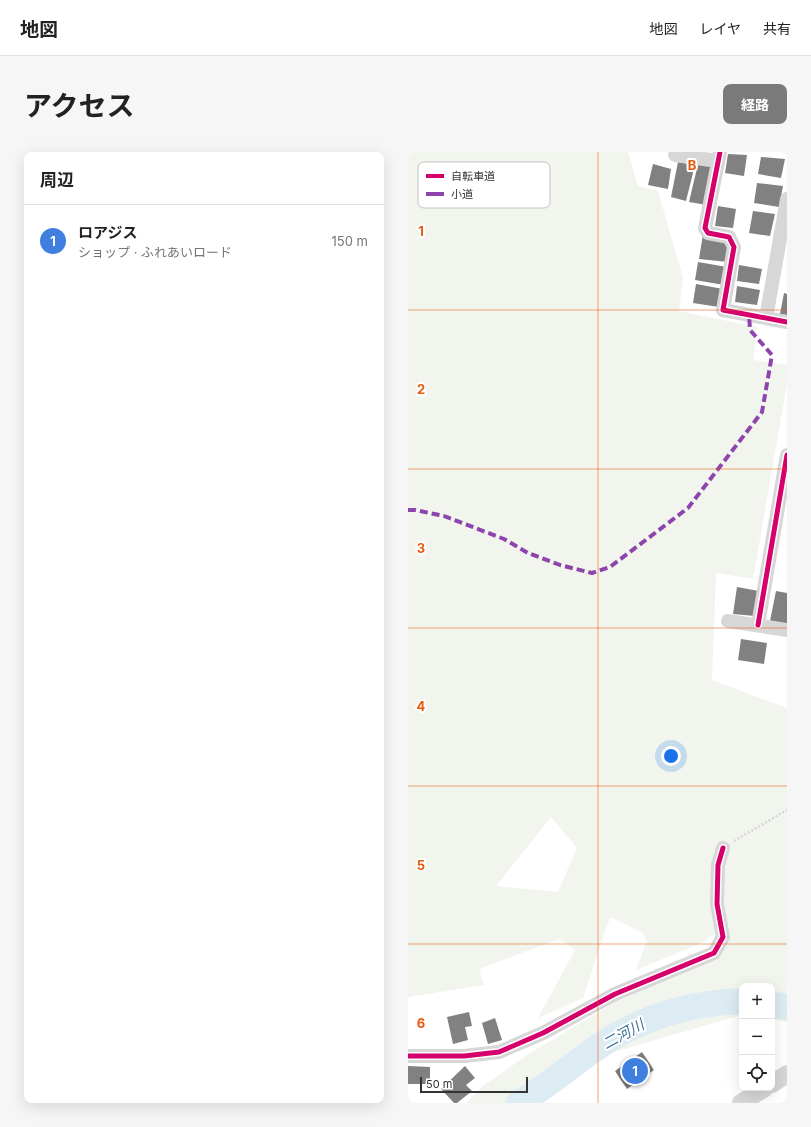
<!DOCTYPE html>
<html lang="ja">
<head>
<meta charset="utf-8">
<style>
	body { margin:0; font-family:Inter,"Noto Sans JP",sans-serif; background:#f6f6f6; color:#222 }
	.controls { position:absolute; right:12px; bottom:12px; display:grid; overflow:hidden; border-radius:8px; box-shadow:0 4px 16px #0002 }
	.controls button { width:36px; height:36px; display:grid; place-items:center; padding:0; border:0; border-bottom:1px solid #e0e0e0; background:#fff; color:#222; font:20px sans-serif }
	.scale { position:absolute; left:12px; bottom:10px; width:108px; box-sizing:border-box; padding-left:4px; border:2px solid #333; border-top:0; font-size:11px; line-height:14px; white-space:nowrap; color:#333; -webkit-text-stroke:3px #fff; paint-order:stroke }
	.you { position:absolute; left:263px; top:604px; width:14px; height:14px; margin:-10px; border:3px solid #fff; border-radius:50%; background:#1a73e8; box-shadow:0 0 0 6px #1a73e833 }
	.badge { display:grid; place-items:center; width:26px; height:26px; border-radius:50%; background:#7a7a7a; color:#fff; font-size:13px; font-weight:700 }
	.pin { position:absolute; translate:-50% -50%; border:2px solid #fff; box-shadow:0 1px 4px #0006 }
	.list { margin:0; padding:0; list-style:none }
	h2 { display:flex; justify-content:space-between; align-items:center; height:52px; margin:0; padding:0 16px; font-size:17px }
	h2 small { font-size:13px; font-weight:400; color:#767676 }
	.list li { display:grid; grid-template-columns:26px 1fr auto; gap:12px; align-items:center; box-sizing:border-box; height:72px; padding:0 16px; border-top:1px solid #e0e0e0 }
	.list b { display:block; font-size:15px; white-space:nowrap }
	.list p { margin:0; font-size:13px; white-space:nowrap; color:#767676 }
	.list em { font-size:13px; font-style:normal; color:#767676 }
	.icon { flex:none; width:22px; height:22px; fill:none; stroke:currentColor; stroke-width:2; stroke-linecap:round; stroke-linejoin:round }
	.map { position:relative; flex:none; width:379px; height:951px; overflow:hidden; border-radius:8px }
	header { display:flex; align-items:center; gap:24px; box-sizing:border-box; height:56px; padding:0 20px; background:#fff; border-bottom:1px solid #e0e0e0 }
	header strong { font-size:19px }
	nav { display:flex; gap:22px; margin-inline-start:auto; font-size:14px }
	.intro { display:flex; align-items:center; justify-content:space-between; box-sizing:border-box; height:96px; padding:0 24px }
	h1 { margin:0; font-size:28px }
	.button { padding:10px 18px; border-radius:8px; background:#7a7a7a; color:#fff; font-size:14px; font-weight:700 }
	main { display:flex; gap:24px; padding:0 24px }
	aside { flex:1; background:#fff; border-radius:8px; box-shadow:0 4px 16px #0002 }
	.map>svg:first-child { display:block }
	.green { fill:#f1f5ed; fill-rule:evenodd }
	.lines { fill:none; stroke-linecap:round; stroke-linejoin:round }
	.river { stroke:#ddebf3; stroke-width:26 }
	.building { fill:#818181 }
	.path { stroke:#d6d6d6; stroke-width:2.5; stroke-dasharray:2 2; stroke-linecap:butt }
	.minor { stroke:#d7d7d7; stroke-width:14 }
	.tertiary { stroke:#d7d7d7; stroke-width:18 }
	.quiet { stroke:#8e44ad; stroke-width:4; stroke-dasharray:8 4; stroke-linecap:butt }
	.cycleway-casing { stroke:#fff; stroke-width:8 }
	.cycleway { stroke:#d6006c; stroke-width:5 }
	.grid { fill:none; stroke:#e8590c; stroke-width:1; stroke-opacity:0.55 }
	.labels { text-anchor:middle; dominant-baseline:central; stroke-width:4; stroke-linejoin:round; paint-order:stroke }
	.water-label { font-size:15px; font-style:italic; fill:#3f7597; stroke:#fff }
	.key { fill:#fff; stroke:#c2c2c2; stroke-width:1 }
	.key-label { font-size:11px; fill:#333 }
	.grid-label { font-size:13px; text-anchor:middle; font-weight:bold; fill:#e8590c; stroke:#fff; stroke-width:4; stroke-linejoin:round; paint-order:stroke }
</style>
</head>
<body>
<header>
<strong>地図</strong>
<nav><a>地図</a><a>レイヤ</a><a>共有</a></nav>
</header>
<div class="intro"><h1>アクセス</h1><a class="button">経路</a></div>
<main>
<aside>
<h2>周辺<small></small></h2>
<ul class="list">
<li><span class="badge" style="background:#3f7fe0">1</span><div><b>ロアジス</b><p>ショップ · ふれあいロード</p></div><em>150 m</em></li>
</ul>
</aside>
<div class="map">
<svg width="379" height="951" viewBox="0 0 379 951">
	<rect width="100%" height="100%" fill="#fff"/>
	<path class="green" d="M 0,0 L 220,0 L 230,34 L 250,39 L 275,126 L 271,159 L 349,175 L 345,208 L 379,213 L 379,232 L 345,427 L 308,421 L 304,528 L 379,556 L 379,870 L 364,867 L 364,834 L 334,834 L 334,863 L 199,902 L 118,951 L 58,951 L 75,934 L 122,901 L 316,786 L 308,781 L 293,791 L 228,818 L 239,789 L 235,781 L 203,765 L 199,773 L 175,846 L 130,866 L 167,798 L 151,787 L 71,817 L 76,833 L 0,845 ZM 143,665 L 169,696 L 150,740 L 88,734 Z"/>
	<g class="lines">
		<path class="river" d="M 364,852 L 379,855
			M 111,951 C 141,933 167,910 196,891 C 237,864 285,851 334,849"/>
	</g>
	<path class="building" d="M 320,2 L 339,3 L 336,24 L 317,21 Z
		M 353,5 L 377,7 L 373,26 L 350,22 Z
		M 270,10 L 287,13 L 278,49 L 263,45 Z
		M 245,12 L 263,17 L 260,37 L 240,33 Z
		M 290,12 L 306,15 L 299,53 L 281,50 Z
		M 349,31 L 375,34 L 371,55 L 346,51 Z
		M 310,54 L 328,57 L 325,76 L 307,74 Z
		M 345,59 L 367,62 L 362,84 L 341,81 Z
		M 295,82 L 319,88 L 320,110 L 291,107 Z
		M 290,110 L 319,115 L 316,133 L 287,128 Z
		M 331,113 L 354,117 L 351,132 L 329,129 Z
		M 288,132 L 315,137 L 311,155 L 285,151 Z
		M 329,134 L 352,138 L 349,153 L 327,150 Z
		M 376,141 L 379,142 L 379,163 L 372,162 Z
		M 329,435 L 351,439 L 347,464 L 325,462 Z
		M 368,439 L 379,441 L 379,472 L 362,469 Z
		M 333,487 L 359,491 L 356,512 L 330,508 Z
		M 61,860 L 64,874 L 57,875 L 60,888 L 45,892 L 39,865 Z
		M 87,866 L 94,888 L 80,892 L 74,871 Z
		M 234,900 L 246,918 L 219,937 L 207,919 Z
		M 0,914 L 22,915 L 22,932 L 0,932 Z
		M 57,914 L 67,926 L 58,933 L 64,939 L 49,951 L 46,951 L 33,937 Z"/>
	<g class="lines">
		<path class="path" d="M 326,689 L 379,658"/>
		<path class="minor" d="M 312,0 L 297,76 L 300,81 L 321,85 L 326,95 L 315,158 L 379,170
			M 267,3 L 310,9
			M 358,166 L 379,47
			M 320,469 L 379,478
			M 350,473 L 379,303
			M 0,904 L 56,904 L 91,900 L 135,881 L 207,842 L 306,801 L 315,785 L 309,752 L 310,713 L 315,696"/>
		<path class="tertiary" d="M 364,932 L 379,922
			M 333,951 L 357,936"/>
		<path class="quiet" d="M 0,358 L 7,358 L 36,364 L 96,387 L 120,401 L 152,413 L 184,421 L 202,415 L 280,356 L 354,260 L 364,203 L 342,178 L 341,162"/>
		<defs>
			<path id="cycleway" d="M 312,0 L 297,76 L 300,81 L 321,85 L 326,95 L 315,158 L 379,170
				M 350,473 L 379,303
				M 0,904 L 56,904 L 91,900 L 135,881 L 207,842 L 306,801 L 315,785 L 309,752 L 310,713 L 315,696"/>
		</defs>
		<use href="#cycleway" class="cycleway-casing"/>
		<use href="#cycleway" class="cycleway"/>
	</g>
	<path class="grid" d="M 190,0 L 190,951M 0,158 L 379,158M 0,317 L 379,317M 0,476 L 379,476M 0,634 L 379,634M 0,792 L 379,792"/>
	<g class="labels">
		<g class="water-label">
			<text transform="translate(215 882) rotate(-29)">二河川</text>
		</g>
	</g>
	<rect x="10" y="10" width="132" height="46" rx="6" class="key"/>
	<rect x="18" y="22" width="18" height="4" fill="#d6006c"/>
	<rect x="18" y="40" width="18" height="4" fill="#8e44ad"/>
	<g class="key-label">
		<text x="43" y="28">自転車道</text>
		<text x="43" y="46">小道</text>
	</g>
	<g class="grid-label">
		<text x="284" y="18">B</text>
		<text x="13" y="84">1</text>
		<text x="13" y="242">2</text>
		<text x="13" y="401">3</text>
		<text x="13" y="559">4</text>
		<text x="13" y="718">5</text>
		<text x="13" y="876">6</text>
	</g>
</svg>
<div class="controls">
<button>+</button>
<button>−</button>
<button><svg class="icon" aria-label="locate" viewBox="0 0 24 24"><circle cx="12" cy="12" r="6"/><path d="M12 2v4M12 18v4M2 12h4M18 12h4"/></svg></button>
</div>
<div class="scale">50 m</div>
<div class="you"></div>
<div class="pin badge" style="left:227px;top:919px;background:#3f7fe0">1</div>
</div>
</main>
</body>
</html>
